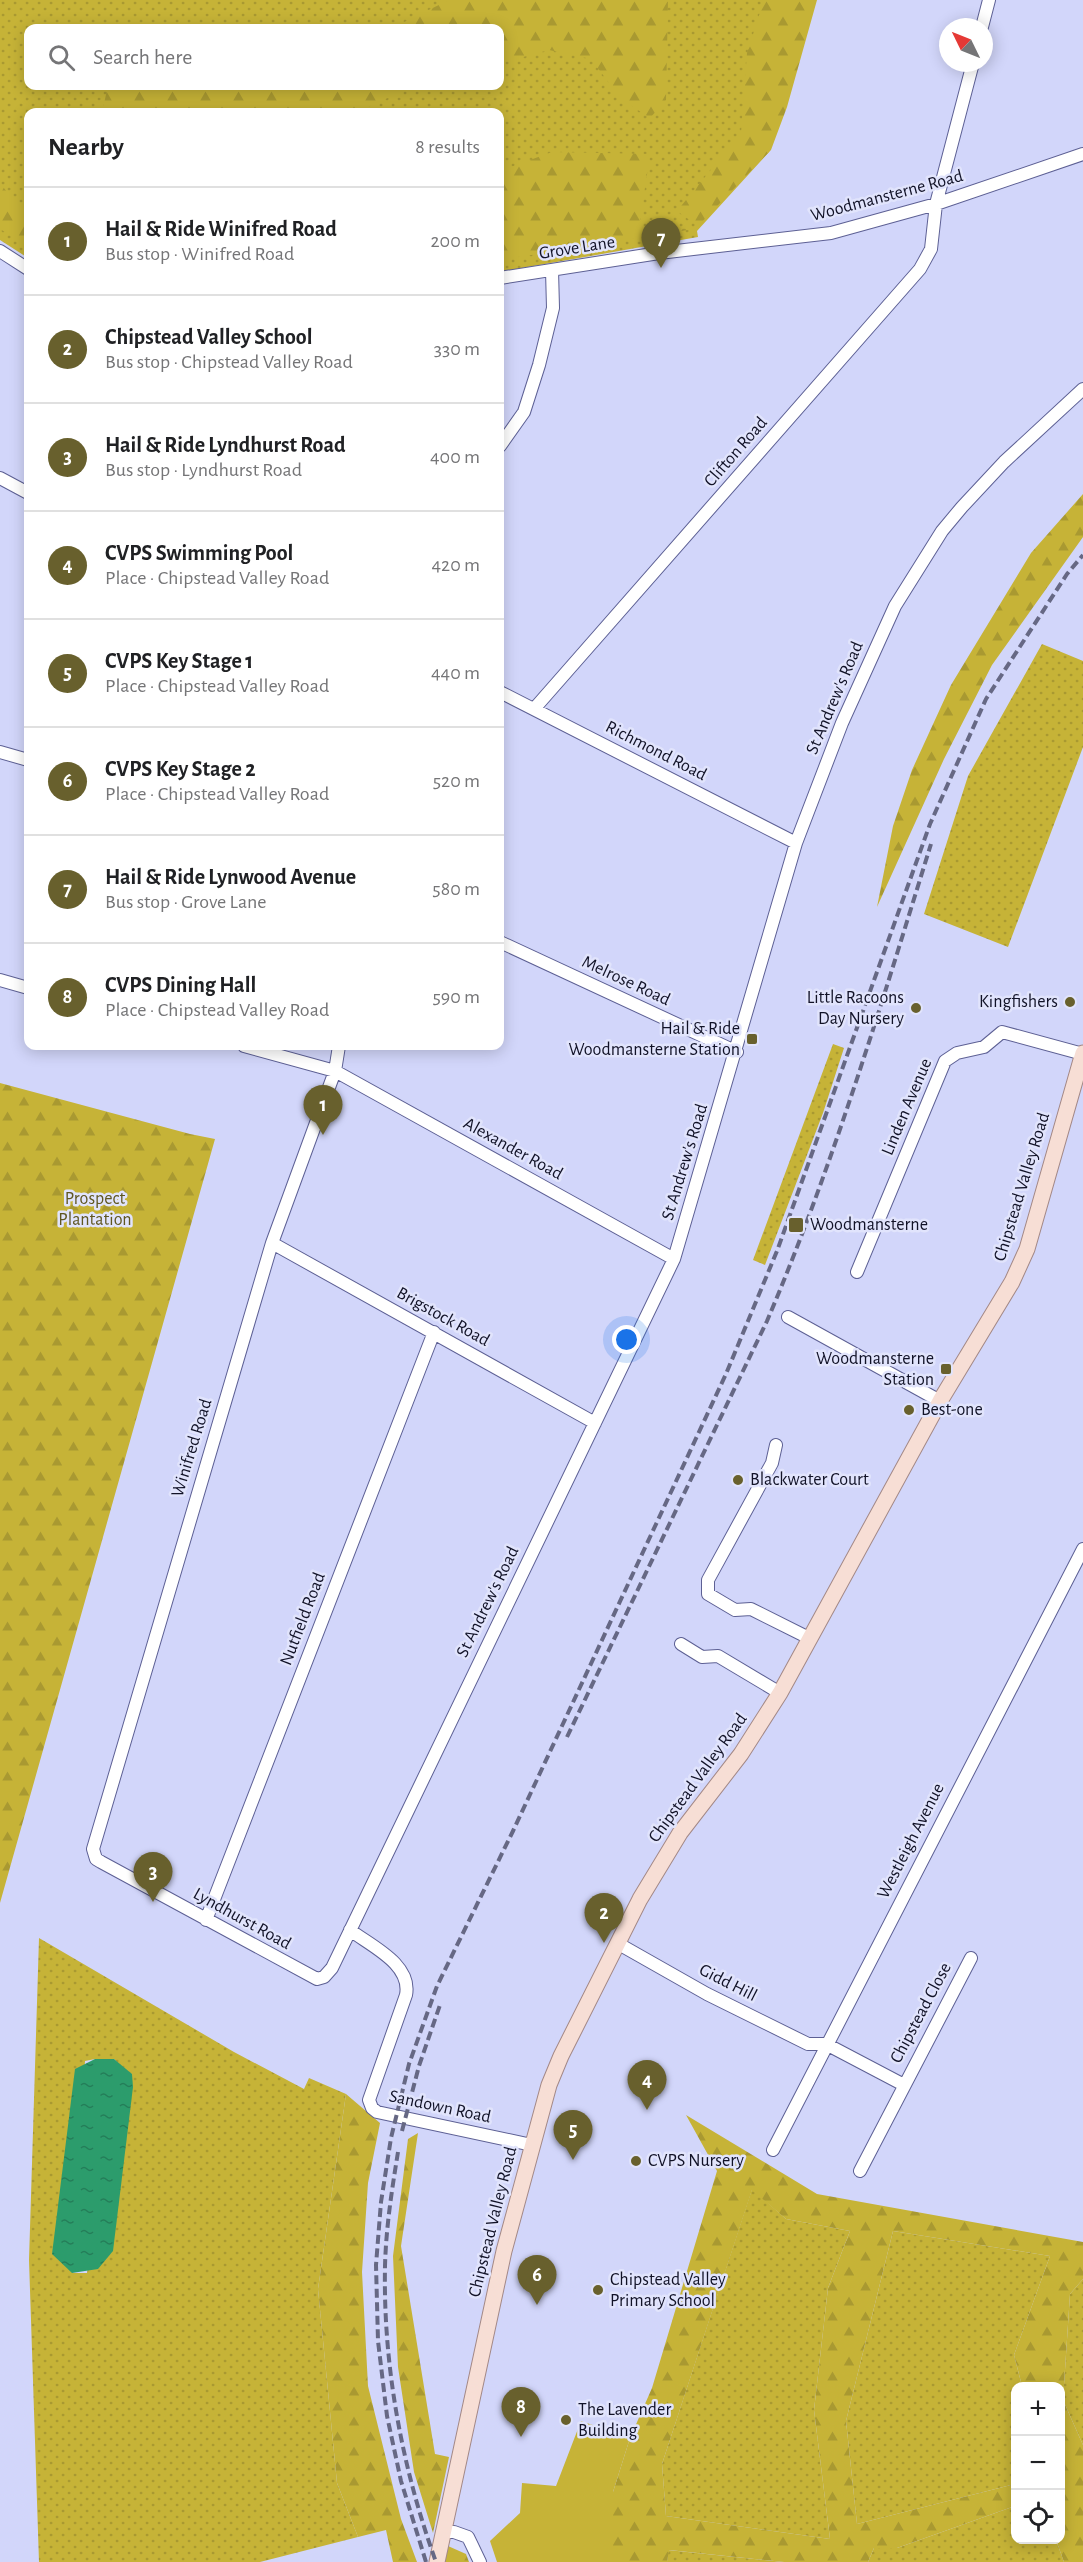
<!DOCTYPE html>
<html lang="en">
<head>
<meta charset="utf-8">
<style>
	body { margin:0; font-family:"Alegreya Sans",sans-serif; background:#f2f2f2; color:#202124 }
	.controls { position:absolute; right:18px; bottom:18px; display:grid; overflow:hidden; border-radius:12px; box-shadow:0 3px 15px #0003 }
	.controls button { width:54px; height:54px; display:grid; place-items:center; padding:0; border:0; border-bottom:2px solid #e0e0e0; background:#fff; color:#202124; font:30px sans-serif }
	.compass { position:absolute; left:939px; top:18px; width:54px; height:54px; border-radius:50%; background:#fff; box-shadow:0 3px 15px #0003; rotate:313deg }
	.you { position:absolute; left:627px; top:1340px; width:21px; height:21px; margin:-15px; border:4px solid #fff; border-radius:50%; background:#1a73e8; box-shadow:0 0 0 9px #1a73e833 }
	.badge { display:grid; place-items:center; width:39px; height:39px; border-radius:50%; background:#68602d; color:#fff; font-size:20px; font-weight:700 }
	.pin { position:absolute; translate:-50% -50px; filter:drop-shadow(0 2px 3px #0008) }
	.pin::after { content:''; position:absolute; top:32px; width:21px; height:18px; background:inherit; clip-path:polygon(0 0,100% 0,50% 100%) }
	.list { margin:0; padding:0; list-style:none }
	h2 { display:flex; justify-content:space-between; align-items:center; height:78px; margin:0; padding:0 24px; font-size:26px }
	h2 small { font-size:20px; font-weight:400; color:#757577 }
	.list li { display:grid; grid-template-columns:39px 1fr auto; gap:18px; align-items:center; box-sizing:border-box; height:108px; padding:0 24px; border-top:2px solid #e0e0e0 }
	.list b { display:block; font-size:22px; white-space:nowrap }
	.list p { margin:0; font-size:20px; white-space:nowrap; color:#757577 }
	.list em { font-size:20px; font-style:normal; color:#757577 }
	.icon { flex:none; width:33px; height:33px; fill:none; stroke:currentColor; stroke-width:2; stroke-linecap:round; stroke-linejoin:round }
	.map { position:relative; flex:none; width:1083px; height:2562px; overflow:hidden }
	.search { position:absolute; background:#fff; box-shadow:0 3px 15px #0003; left:24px; top:24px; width:480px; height:66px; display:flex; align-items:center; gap:15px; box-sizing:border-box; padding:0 21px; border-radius:12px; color:#757577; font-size:22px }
	.panel { position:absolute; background:#fff; box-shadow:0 3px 15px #0003; left:24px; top:108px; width:480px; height:942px; border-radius:12px }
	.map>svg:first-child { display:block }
	.grass { fill:url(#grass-dots); fill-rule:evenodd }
	.forest { fill:url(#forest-firs); fill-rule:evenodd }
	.pitch { fill:#c6b337 }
	.water { fill:url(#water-ripples) }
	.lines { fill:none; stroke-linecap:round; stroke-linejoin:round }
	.minor-casing { stroke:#5d6094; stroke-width:14 }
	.major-casing { stroke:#a38886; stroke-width:17 }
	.minor { stroke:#fff; stroke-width:12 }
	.major { stroke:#f7ded5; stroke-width:15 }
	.rail { stroke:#666884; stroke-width:4; stroke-dasharray:9 4.5; stroke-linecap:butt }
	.poi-dot { fill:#68602d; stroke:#e1e4fc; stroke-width:2 }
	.labels { text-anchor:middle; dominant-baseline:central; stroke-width:5; stroke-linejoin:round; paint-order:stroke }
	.street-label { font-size:18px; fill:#111227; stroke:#e1e4fc }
	.poi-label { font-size:18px; fill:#111227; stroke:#e1e4fc; text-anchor:start }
	.park-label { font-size:18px; fill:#5f5621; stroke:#e1e4fc }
</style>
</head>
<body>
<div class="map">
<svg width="1083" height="2562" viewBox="0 0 1083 2562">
	<defs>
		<pattern id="grass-dots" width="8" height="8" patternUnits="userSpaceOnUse" patternTransform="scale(1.5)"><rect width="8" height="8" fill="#c6b337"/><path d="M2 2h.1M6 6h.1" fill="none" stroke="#a99931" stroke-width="1.8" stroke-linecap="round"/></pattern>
		<pattern id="forest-firs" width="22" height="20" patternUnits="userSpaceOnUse" patternTransform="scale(1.5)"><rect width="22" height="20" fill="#c6b337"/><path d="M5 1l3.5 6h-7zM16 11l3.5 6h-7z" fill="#a99931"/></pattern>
		<pattern id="water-ripples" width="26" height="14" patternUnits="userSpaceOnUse" patternTransform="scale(1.5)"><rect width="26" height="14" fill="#2c9c6c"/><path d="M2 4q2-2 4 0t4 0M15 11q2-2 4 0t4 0" fill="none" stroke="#247e59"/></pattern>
	</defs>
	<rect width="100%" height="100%" fill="#d2d6fa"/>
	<path class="grass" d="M 0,0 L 814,0 L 804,44 L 769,152 L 697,231 L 698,237 L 500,272 L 500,112 L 28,112 L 28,258 L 0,240 ZM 28,28 L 500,28 L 500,86 L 28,86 Z
		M 1042,644 L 1083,661 L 1083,747 L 1008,947 L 924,914 L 968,776 Z
		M 833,1044 L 844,1048 L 823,1113 L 765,1265 L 753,1260 Z
		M 39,1938 L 234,2052 L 304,2089 L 309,2078 L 346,2094 L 318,2289 L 337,2483 L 358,2537 L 260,2562 L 39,2562 L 29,2260 ZM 95,2059 L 114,2059 L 120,2065 L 87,2273 L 72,2273 L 85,2061 Z
		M 752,2189 L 786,2219 L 850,2231 L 828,2288 L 814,2410 L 830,2539 L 666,2516 L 662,2464 Z
		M 893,2231 L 1050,2256 L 1014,2355 L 1022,2386 L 1016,2386 L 1015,2484 L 857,2524 L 846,2421 Z
		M 1083,2279 L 1083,2445 L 1063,2400 L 1070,2294 Z
		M 1015,2506 L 1016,2540 L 1056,2540 L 1064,2562 L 868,2562 L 874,2548 L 897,2548 Z
		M 668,2550 L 784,2562 L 667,2562 Z"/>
	<path class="forest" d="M 449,0 L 668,0 L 666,100 L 650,118 L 621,99 L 591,59 L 549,50 L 500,63 L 500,28 L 392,28 Z
		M 764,0 L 817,0 L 787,107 L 771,150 L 698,226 L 677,211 L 741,133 L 747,53 Z
		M 108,86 L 414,86 L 357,112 L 102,112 Z
		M 552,152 L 650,154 L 639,228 L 694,229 L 500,260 L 500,171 Z
		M 0,183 L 21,210 L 28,209 L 28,246 L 0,229 Z
		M 1083,494 L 1083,537 L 992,665 L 944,759 L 877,907 L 893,826 L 912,770 L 951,685 L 1031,553 Z
		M 0,1083 L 190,1134 L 215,1139 L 0,1903 Z
		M 346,2094 L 380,2123 L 368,2183 L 362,2272 L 368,2386 L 401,2519 L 417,2562 L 393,2562 L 386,2530 L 358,2537 L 337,2483 L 318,2289 Z
		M 686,2115 L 817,2194 L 1083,2242 L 1083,2279 L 1070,2294 L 1063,2400 L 1083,2445 L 1083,2562 L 1064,2562 L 1056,2540 L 1060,2540 L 1060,2386 L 1022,2386 L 1014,2355 L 1050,2256 L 893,2231 L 846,2421 L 857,2524 L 1015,2484 L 1015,2506 L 897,2548 L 874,2548 L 868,2562 L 784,2562 L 669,2550 L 667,2562 L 613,2562 L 613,2492 L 630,2438 L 652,2388 L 717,2171 ZM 752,2190 L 786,2219 L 850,2231 L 828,2288 L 814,2410 L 830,2539 L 666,2516 L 662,2464 Z
		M 418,2133 L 401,2246 L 435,2454 L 449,2457 L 433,2533 L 414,2472 L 398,2367 L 393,2256 L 408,2139 Z
		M 448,2546 L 466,2554 L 469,2562 L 445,2562 Z"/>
	<path class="pitch" d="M 581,2421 L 630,2438 L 613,2492 L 613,2562 L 497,2562 L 490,2541 L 520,2513 L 522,2483 L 556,2486 Z"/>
	<path class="water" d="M 95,2059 L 114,2059 L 132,2074 L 133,2087 L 113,2251 L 98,2269 L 72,2273 L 52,2254 L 75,2069 Z"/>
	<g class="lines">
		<defs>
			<path id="minor" d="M 982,27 L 989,0
				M 0,251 L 28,269
				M 500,278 L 659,253 L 831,233 L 936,204 L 1083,154
				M 500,446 L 524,412 L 539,365 L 553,308 L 552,270
				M 0,478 L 28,493
				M 500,692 L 796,843
				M 534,709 L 920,269 L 931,249 L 936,204 L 973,63
				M 0,752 L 28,760
				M 500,942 L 737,1052
				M 0,980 L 28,988
				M 244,1046 L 335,1071 L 674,1259
				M 339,1046 L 335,1071 L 272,1243 L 93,1849 L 96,1859 L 101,1862 L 317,1979 L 324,1977 L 332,1968 L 674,1259 L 796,843 L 842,723 L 895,606 L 942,531 L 962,507 L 1004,462 L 1083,389
				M 272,1243 L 595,1423
				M 857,1272 L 945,1061 L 957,1053 L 984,1047 L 1002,1032 L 1083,1054
				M 788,1317 L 940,1401
				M 776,1445 L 772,1463 L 708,1580 L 708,1594 L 735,1610 L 751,1609 L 809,1638
				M 681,1644 L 702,1657 L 718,1656 L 780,1693
				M 206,1920 L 434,1332
				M 350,1930 C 371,1946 412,1964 406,1995 L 369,2100 L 372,2108 L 377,2112 L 532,2145
				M 617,1943 L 707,1994 L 808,2044 L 826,2044 L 904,2085
				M 773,2150 L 1083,1549
				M 860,2171 L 971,1958
				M 444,2532 L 454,2532 L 468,2537 L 480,2562"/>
			<path id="major" d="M 437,2562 L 504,2251 L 549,2085 L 561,2056 L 640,1899 L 680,1833 L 741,1754 L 780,1693 L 940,1401 L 1012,1282 L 1027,1249 L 1083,1053"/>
		</defs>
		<use href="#minor" class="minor-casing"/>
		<use href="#major" class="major-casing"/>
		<use href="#minor" class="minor"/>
		<use href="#major" class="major"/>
		<path class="rail" d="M 567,1737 L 767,1321 C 833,1166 881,1005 931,844
			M 402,2131 L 419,2066 L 441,2002
			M 398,2152 C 392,2189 386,2227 385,2266 C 383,2366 402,2468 436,2562
			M 426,2562 L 401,2481 L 387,2416 L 378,2341 L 376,2265 L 381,2202 L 391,2138 L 409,2064 L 437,1986 L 513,1831 L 726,1374 L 777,1251 L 930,824 L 986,699 L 1067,574 L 1083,555"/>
	</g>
	<g class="poi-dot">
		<circle cx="1070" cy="1002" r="6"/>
		<circle cx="916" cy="1008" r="6"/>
		<rect x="746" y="1033" width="12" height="12" rx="3"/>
		<rect x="788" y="1217" width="16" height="16" rx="3"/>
		<rect x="940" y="1363" width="12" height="12" rx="3"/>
		<circle cx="909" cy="1410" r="6"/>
		<circle cx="738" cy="1480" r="6"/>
		<circle cx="636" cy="2161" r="6"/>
		<circle cx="598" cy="2290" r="6"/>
		<circle cx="566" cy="2420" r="6"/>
	</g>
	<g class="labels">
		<g class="street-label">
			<text transform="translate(887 196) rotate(-15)">Woodmansterne Road</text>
			<text transform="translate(577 248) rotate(-9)">Grove Lane</text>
			<text transform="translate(736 452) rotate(-49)">Clifton Road</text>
			<text transform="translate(835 698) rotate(-67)">St Andrew's Road</text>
			<text transform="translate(656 751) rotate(27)">Richmond Road</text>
			<text transform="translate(626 981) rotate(25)">Melrose Road</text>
			<text transform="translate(907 1107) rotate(-67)">Linden Avenue</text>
			<text transform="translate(513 1149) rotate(29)">Alexander Road</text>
			<text transform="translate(685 1162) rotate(-73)">St Andrew's Road</text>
			<text transform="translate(1022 1187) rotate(-73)">Chipstead Valley Road</text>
			<text transform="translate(443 1317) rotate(29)">Brigstock Road</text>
			<text transform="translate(192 1448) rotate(-73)">Winifred Road</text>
			<text transform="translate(488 1602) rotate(-64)">St Andrew's Road</text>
			<text transform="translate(303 1619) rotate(-69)">Nutfield Road</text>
			<text transform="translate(698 1778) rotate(-54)">Chipstead Valley Road</text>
			<text transform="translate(911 1841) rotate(-63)">Westleigh Avenue</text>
			<text transform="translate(242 1919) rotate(29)">Lyndhurst Road</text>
			<text transform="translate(728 1983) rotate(27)">Gidd Hill</text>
			<text transform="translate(921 2013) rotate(-62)">Chipstead Close</text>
			<text transform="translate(440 2107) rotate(12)">Sandown Road</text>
			<text transform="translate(493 2222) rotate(-76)">Chipstead Valley Road</text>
		</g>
		<g class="poi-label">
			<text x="904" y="998" text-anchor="end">Little Racoons<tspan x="904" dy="21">Day Nursery</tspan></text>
			<text x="1058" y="1002" text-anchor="end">Kingfishers</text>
			<text x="740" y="1029" text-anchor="end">Hail &amp; Ride<tspan x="740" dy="21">Woodmansterne Station</tspan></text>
			<text x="810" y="1225">Woodmansterne</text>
			<text x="934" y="1359" text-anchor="end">Woodmansterne<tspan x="934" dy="21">Station</tspan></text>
			<text x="921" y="1410">Best-one</text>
			<text x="750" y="1480">Blackwater Court</text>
			<text x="648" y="2161">CVPS Nursery</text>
			<text x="610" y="2280">Chipstead Valley<tspan x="610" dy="21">Primary School</tspan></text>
			<text x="578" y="2410">The Lavender<tspan x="578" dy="21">Building</tspan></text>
		</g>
		<g class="park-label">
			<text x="95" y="1199">Prospect<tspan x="95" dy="21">Plantation</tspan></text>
		</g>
	</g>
</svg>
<div class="controls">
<button>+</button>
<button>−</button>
<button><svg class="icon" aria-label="locate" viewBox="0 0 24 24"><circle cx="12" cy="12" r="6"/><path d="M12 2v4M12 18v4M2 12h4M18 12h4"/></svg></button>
</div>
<svg class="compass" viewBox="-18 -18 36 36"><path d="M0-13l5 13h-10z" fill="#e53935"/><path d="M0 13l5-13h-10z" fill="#757577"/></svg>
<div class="you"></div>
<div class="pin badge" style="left:323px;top:1135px">1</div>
<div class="pin badge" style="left:604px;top:1943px">2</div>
<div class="pin badge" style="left:153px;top:1902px">3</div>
<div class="pin badge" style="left:647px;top:2110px">4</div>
<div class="pin badge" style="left:573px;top:2160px">5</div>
<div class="pin badge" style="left:537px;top:2305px">6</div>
<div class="pin badge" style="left:661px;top:268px">7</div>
<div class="pin badge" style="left:521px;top:2437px">8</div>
<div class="search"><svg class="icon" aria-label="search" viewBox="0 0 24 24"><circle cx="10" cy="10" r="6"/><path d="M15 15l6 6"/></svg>Search here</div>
<section class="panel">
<h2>Nearby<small>8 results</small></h2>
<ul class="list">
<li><span class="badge">1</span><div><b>Hail &amp; Ride Winifred Road</b><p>Bus stop · Winifred Road</p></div><em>200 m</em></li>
<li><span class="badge">2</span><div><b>Chipstead Valley School</b><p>Bus stop · Chipstead Valley Road</p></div><em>330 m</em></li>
<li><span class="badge">3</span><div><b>Hail &amp; Ride Lyndhurst Road</b><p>Bus stop · Lyndhurst Road</p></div><em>400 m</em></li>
<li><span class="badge">4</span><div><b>CVPS Swimming Pool</b><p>Place · Chipstead Valley Road</p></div><em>420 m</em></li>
<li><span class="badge">5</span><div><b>CVPS Key Stage 1</b><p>Place · Chipstead Valley Road</p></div><em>440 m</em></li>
<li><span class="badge">6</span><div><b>CVPS Key Stage 2</b><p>Place · Chipstead Valley Road</p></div><em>520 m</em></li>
<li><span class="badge">7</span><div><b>Hail &amp; Ride Lynwood Avenue</b><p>Bus stop · Grove Lane</p></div><em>580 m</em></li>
<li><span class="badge">8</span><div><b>CVPS Dining Hall</b><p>Place · Chipstead Valley Road</p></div><em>590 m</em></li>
</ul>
</section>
</div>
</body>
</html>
